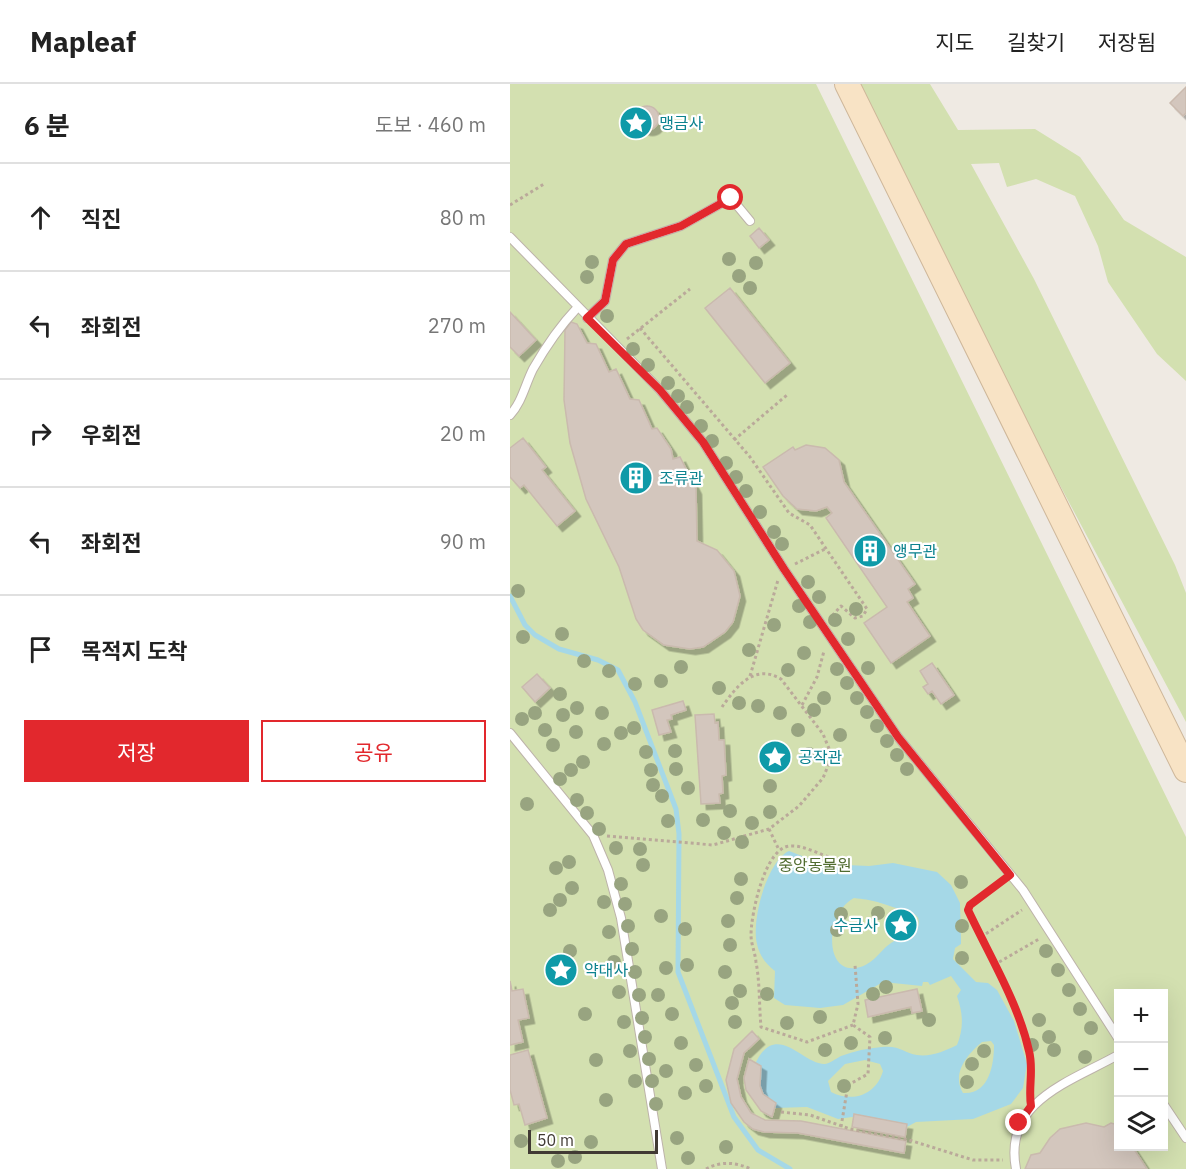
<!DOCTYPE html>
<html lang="ko">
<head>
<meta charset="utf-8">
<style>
	body { margin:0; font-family:"IBM Plex Sans","Noto Sans KR",sans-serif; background:#f2f2f2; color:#222 }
	.controls { position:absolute; right:18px; bottom:18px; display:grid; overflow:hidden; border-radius:0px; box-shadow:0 6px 24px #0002 }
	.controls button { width:54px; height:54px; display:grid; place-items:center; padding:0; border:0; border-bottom:2px solid #e0e0e0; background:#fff; color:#222; font:30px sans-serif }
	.scale { position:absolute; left:18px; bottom:15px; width:130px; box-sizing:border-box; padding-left:6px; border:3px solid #413a34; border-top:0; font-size:16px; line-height:21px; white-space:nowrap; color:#413a34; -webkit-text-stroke:4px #fff; paint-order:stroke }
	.stop { position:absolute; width:18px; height:18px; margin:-14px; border:4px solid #e2282d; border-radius:50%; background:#fff }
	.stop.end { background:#e2282d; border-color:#fff; box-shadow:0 2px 6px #0008 }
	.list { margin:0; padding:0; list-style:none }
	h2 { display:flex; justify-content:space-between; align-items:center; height:78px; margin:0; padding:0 24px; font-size:26px }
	h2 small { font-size:20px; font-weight:400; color:#767676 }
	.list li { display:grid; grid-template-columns:39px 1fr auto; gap:18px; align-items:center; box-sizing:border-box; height:108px; padding:0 24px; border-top:2px solid #e0e0e0 }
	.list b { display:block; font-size:22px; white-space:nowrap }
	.list em { font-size:20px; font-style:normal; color:#767676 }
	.actions { display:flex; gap:12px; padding:18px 24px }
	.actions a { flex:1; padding:14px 0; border:2px solid #e2282d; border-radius:0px; text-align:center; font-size:21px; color:#e2282d }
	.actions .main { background:#e2282d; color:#fff }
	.icon { flex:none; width:33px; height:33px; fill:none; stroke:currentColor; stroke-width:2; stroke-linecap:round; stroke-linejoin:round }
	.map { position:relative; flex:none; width:676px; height:1085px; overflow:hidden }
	header { display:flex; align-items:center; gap:36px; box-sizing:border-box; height:84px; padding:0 30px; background:#fff; border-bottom:2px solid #e0e0e0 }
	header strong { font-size:28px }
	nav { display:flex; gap:33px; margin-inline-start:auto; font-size:21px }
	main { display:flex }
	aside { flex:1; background:#fff }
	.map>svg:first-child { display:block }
	.green { fill:#d3e0b0; fill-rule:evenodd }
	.water { fill:#a5d8e7; fill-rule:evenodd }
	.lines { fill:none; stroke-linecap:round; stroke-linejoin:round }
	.stream { stroke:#a5d8e7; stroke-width:5 }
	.building { fill:#d3c6bd; stroke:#cabaae; stroke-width:1.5; filter:url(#shadow) }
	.lane-casing { stroke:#bdb3aa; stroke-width:10 }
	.secondary-casing { stroke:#ceb79a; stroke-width:26 }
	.path { stroke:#baa99a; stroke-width:3; stroke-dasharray:3 3; stroke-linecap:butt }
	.lane { stroke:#fff; stroke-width:8 }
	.secondary { stroke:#f8e3c5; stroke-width:24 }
	.tree { fill:#98a480 }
	.route { stroke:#e2282d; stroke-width:8 }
	.labels { text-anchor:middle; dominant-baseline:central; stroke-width:4.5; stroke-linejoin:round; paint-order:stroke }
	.culture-label { font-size:16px; fill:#0d838f; stroke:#fff; text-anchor:start }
	.park-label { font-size:16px; fill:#506b2f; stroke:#fff }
</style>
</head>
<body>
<header>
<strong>Mapleaf</strong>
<nav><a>지도</a><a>길찾기</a><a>저장됨</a></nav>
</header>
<main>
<aside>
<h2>6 분<small>도보 · 460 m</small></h2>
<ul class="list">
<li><svg class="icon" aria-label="ahead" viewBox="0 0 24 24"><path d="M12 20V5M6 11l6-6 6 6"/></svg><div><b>직진</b></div><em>80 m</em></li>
<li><svg class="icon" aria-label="left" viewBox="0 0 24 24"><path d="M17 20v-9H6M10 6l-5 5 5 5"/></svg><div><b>좌회전</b></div><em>270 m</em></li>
<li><svg class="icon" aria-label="right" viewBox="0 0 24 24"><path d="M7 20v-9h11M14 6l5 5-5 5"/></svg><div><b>우회전</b></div><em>20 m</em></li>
<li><svg class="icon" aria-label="left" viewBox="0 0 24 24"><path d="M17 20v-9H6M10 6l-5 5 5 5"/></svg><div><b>좌회전</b></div><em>90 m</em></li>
<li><svg class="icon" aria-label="arrive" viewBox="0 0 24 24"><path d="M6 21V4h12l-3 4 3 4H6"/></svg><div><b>목적지 도착</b></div></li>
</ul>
<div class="actions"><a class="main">저장</a><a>공유</a></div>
</aside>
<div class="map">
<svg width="676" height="1085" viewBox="0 0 676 1085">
	<defs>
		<filter id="shadow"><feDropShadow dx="5.5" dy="5.5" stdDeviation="0" flood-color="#0004"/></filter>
	</defs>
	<rect width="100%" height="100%" fill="#efeae3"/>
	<path class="green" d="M 0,0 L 306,0 L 676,753 L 676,1085 L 0,1085 ZM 608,910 L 654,910 L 654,1062 L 608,1062 Z
		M 350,0 L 420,0 L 448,46 L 525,45 L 570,73 L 614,136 L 676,173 L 676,297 L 647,270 L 598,198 L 588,162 L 565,112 L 526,95 L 497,103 L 489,79 L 461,80 L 524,195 L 665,481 L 676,509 L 676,638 L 520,345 Z"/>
	<path class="water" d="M 279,767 L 313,780 L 359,782 L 383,779 L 427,788 L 441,801 L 450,819 L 451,855 L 451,860 L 445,864 L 443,875 L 466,898 L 478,899 L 487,906 L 504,937 L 517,980 L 513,1004 L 501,1020 L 463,1035 L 406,1038 L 395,1044 L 342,1033 L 328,1035 L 297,1023 L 265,1024 L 249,1013 L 243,985 C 264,932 292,981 315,980 C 321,979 325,975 331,972 C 344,967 358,964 372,963 C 390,961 394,969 407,971 C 421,973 435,967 447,961 C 454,944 453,929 447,912 L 451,906 L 441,892 L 420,901 L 418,898 L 413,898 L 412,902 L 373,898 L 333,921 L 310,924 L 275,921 L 264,914 L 265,887 C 256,880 249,871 247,860 C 241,837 257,777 279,767 ZM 344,814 C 363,816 368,818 386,824 C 402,830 416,828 405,851 C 399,854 393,854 387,856 C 372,861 366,881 346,884 C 313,889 316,828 344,814 ZM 481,957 L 484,961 C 484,981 479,1011 453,1009 C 441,989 458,970 472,958 ZM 355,976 L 370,980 L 373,987 C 366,1011 343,1019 321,1008 L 318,997 L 335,980 Z"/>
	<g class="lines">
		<path class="stream" d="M 0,512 L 15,541 L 25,551 L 49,565 L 88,576 L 108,586 L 125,618 L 166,725 L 169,750 L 168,888 L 224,1033 L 248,1066 L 280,1085"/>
	</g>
	<path class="building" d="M 676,3 L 676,29 L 673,32 L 660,19 Z
		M125 34a12 12 0 1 1 24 0a12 12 0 1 1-24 0Z
		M 249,144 L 259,156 L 249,164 L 240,152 Z
		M 220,204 L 280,279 L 255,299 L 195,224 Z
		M 0,228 L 26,256 L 9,272 L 0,263 Z
		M 61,238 L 67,240 L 77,259 L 86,260 L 99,288 L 106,285 L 120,315 L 129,316 L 142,345 L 147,344 L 161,365 L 163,375 L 170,373 L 186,405 L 187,457 L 207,466 L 224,487 L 230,512 L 223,538 L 215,548 L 193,563 L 180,565 L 154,561 L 133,546 L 126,535 L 109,483 L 76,415 L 60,359 L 54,316 L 55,246 Z
		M 13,354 L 36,383 L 32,386 L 65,427 L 47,442 L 14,401 L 10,404 L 0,393 L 0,364 Z
		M 296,361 L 315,364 L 329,376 L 334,398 L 405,500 L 398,505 L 403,514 L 397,518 L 420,552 L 381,579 L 354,539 L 377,523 L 316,434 L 322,429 L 317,423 L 306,427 L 287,425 L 273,412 L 253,383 L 283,363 L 285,366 Z
		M 422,579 L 444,611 L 431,620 L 422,607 L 418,610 L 413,603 L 418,600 L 410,587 Z
		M 27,590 L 40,604 L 25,618 L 12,603 Z
		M 173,617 L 176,626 L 161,631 L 162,635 L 157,636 L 161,648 L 149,651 L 142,626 Z
		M 204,630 L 205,639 L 208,638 L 209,656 L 214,656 L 216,691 L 212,692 L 213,709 L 209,710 L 210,719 L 191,720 L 185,631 Z
		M 0,897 L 2,907 L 13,905 L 19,934 L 8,936 L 13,958 L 0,961 Z
		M 407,905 L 412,927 L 402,929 L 401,923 L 358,933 L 355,916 Z
		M 242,947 L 249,955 L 234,969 L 227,995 L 231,1013 L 241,1029 L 255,1036 L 291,1037 L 396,1057 L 394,1069 L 288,1049 L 254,1048 L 243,1045 L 234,1038 L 221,1019 L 216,996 L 224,965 Z
		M 18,966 L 37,1034 L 15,1041 L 9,1020 L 4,1021 L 0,1006 L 0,971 Z
		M 239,975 L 251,982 L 250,1002 L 253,1010 L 266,1019 L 262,1033 L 251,1027 L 236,1006 L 234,994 Z
		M 344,1030 L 397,1040 L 395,1053 L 342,1043 Z
		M 576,1039 L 594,1043 L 601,1039 L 608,1041 L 608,1062 L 622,1062 L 637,1085 L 515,1085 L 521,1071 L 530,1069 L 540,1054 L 550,1045 Z"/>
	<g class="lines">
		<defs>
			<path id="lane" d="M 0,153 L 150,306 L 193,358 L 274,485 L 388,653 L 513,806 L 608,954
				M 77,234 L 95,217 L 103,176 L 116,160 L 171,142 L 221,114 L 240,137
				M 0,331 C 12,318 15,301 23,285 C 35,264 50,242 67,224
				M 0,649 L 83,751 L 98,786 L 111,834 L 152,1085
				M 654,1021 L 676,1054
				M 506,1085 C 493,1017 560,998 608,971"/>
			<path id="secondary" d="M 337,0 L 676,686"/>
		</defs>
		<use href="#lane" class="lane-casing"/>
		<use href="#secondary" class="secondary-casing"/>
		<path class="path" d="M 0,121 L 34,100
			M 130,244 L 240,373 L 279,429 L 300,441 L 357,525 L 353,532 L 345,534 L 331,522 L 322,532
			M 117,255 L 180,205
			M 224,356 L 277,311
			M 285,480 L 317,464
			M 240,592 L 268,496
			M 292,621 L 307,593 L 314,567
			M 259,745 L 269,766
			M 97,752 L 203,761 L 259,745 L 289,722 L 313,694 L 320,677 L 320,667 L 313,650 L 271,595 C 244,579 226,603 212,623
			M 324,775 C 311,771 294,761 280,762 C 255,763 241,830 241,851 C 241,860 245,868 246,878 C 250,899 249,921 251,943 L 297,958 L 343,941
			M 490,798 L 460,821 L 458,826 C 481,874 531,955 520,1008
			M 471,853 L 512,826
			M 484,881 L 529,855
			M 271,1028 L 300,1031 L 340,1045 L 399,1056 L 463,1076 L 493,1076
			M 331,1043 L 338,1001 L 358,990 L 360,953 L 343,941 L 348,920 L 345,881
			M 196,1085 C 211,1077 225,1078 241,1085"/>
		<use href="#lane" class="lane"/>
		<use href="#secondary" class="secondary"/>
	</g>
	<g class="tree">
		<circle cx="219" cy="175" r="7"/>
		<circle cx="82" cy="178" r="7"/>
		<circle cx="246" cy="179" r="7"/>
		<circle cx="229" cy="192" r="7"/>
		<circle cx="77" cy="193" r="7"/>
		<circle cx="240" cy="204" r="7"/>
		<circle cx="97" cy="232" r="7"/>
		<circle cx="123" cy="265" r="7"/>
		<circle cx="138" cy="281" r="7"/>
		<circle cx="158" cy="299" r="7"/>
		<circle cx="168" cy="312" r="7"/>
		<circle cx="177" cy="323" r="7"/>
		<circle cx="191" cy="342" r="7"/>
		<circle cx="202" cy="357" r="7"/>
		<circle cx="216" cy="379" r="7"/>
		<circle cx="226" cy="393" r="7"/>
		<circle cx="236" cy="407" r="7"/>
		<circle cx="250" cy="428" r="7"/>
		<circle cx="264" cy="448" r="7"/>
		<circle cx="272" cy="460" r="7"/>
		<circle cx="298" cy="498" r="7"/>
		<circle cx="8" cy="507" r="7"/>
		<circle cx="309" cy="513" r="7"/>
		<circle cx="289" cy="522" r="7"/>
		<circle cx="346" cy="525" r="7"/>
		<circle cx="325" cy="536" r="7"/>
		<circle cx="300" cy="538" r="7"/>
		<circle cx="264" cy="541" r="7"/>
		<circle cx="52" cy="550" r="7"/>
		<circle cx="13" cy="553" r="7"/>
		<circle cx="338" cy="555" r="7"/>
		<circle cx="239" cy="566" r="7"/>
		<circle cx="294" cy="569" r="7"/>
		<circle cx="74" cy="577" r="7"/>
		<circle cx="171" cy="583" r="7"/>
		<circle cx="358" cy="584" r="7"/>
		<circle cx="327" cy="585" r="7"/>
		<circle cx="278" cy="586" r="7"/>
		<circle cx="99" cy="587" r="7"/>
		<circle cx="151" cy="597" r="7"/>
		<circle cx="337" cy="599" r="7"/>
		<circle cx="125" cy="600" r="7"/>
		<circle cx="209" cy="604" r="7"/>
		<circle cx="50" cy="610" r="7"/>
		<circle cx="314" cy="614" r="7"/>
		<circle cx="347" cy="614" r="7"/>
		<circle cx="229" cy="619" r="7"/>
		<circle cx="248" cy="622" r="7"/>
		<circle cx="67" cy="624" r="7"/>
		<circle cx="304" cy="626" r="7"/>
		<circle cx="357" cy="628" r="7"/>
		<circle cx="25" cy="629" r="7"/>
		<circle cx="92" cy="629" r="7"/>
		<circle cx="270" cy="629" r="7"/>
		<circle cx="53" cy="631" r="7"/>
		<circle cx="12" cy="635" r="7"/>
		<circle cx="367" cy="642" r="7"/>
		<circle cx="124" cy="644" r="7"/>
		<circle cx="35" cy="646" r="7"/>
		<circle cx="288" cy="646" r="7"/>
		<circle cx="66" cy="648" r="7"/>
		<circle cx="111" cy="649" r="7"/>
		<circle cx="330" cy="651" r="7"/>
		<circle cx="377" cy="657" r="7"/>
		<circle cx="94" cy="660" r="7"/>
		<circle cx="43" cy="661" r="7"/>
		<circle cx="165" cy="667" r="7"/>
		<circle cx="136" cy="668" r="7"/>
		<circle cx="299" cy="670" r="7"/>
		<circle cx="387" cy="671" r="7"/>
		<circle cx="73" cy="678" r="7"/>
		<circle cx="166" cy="685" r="7"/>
		<circle cx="397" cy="685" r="7"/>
		<circle cx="61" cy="686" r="7"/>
		<circle cx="141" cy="686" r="7"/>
		<circle cx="50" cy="695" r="7"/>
		<circle cx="143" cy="701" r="7"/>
		<circle cx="260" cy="702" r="7"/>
		<circle cx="178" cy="704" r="7"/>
		<circle cx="152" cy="712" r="7"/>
		<circle cx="67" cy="716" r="7"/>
		<circle cx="17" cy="720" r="7"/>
		<circle cx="220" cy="727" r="7"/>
		<circle cx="260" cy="728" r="7"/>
		<circle cx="77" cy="729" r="7"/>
		<circle cx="193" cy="736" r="7"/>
		<circle cx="158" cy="737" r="7"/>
		<circle cx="242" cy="739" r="7"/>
		<circle cx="89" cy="745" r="7"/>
		<circle cx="214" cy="749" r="7"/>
		<circle cx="232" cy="758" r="7"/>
		<circle cx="106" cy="764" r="7"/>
		<circle cx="130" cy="765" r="7"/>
		<circle cx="59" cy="778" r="7"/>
		<circle cx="133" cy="781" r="7"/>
		<circle cx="46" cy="784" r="7"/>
		<circle cx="231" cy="795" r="7"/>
		<circle cx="451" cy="798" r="7"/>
		<circle cx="111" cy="800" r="7"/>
		<circle cx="62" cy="804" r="7"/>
		<circle cx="227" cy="814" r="7"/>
		<circle cx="50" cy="816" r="7"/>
		<circle cx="94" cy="818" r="7"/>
		<circle cx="115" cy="820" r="7"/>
		<circle cx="40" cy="826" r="7"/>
		<circle cx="368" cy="829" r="7"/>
		<circle cx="331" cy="830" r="7"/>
		<circle cx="151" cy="832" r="7"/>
		<circle cx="218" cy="837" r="7"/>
		<circle cx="118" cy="842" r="7"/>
		<circle cx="399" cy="842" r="7"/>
		<circle cx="452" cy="842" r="7"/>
		<circle cx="175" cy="845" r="7"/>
		<circle cx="327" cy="846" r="7"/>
		<circle cx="99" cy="848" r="7"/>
		<circle cx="220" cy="861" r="7"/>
		<circle cx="122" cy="865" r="7"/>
		<circle cx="60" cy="867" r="7"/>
		<circle cx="536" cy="867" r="7"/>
		<circle cx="452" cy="874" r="7"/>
		<circle cx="104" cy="878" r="7"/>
		<circle cx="177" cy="881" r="7"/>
		<circle cx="156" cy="884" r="7"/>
		<circle cx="548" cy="886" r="7"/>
		<circle cx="125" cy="888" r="7"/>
		<circle cx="215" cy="888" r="7"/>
		<circle cx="376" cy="903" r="7"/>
		<circle cx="559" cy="906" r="7"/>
		<circle cx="230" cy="907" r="7"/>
		<circle cx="109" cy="908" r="7"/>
		<circle cx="257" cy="910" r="7"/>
		<circle cx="363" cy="910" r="7"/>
		<circle cx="129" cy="911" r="7"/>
		<circle cx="148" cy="911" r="7"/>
		<circle cx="222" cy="919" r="7"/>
		<circle cx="570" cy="925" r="7"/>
		<circle cx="75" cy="930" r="7"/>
		<circle cx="162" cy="930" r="7"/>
		<circle cx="310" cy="933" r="7"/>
		<circle cx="132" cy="934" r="7"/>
		<circle cx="419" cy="936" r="7"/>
		<circle cx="529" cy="936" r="7"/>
		<circle cx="114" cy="938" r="7"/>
		<circle cx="225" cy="938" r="7"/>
		<circle cx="277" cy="939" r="7"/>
		<circle cx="581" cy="944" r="7"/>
		<circle cx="135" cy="953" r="7"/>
		<circle cx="539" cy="953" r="7"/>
		<circle cx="375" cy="954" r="7"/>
		<circle cx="171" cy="959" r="7"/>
		<circle cx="341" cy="959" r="7"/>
		<circle cx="522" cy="961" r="7"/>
		<circle cx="315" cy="966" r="7"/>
		<circle cx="544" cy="966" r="7"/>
		<circle cx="120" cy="967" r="7"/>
		<circle cx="474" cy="967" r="7"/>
		<circle cx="575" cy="973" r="7"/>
		<circle cx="139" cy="975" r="7"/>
		<circle cx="86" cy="976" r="7"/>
		<circle cx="462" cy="980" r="7"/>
		<circle cx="186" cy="981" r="7"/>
		<circle cx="156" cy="987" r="7"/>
		<circle cx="125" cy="997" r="7"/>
		<circle cx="142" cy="997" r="7"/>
		<circle cx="457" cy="998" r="7"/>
		<circle cx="196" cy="1002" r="7"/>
		<circle cx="334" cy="1002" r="7"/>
		<circle cx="175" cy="1009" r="7"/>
		<circle cx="96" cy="1016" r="7"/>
		<circle cx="146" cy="1020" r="7"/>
		<circle cx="167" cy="1054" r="7"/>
		<circle cx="11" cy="1057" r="7"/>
		<circle cx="81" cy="1058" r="7"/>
		<circle cx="216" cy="1063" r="7"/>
		<circle cx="65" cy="1073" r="7"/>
		<circle cx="178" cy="1074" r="7"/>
		<circle cx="48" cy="1077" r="7"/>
	</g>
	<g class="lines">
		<path class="route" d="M 221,114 L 171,142 L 116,160 L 103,176 L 95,217 L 77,234 L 150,306 L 193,358 L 274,485 L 388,653 L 500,791 L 460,821 L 458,826 C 479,871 508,918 519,967 C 524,986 518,1003 521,1022 L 509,1039"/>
	</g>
	<defs>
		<symbol id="sight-disc" viewBox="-11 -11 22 22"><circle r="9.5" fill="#0f9aa8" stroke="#fff"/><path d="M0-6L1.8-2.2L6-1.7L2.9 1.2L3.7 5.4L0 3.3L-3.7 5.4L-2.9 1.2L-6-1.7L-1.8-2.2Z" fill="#fff"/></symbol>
		<symbol id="building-disc" viewBox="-11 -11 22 22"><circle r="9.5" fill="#0f9aa8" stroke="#fff"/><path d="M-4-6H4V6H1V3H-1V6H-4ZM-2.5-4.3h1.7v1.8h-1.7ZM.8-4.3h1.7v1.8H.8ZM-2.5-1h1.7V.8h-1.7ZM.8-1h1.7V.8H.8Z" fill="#fff"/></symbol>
	</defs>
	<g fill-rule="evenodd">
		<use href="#sight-disc" x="107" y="20" width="38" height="38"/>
		<use href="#building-disc" x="107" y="375" width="38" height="38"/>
		<use href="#building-disc" x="341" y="448" width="38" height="38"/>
		<use href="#sight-disc" x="246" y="654" width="38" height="38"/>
		<use href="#sight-disc" x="372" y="822" width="38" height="38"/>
		<use href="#sight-disc" x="32" y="867" width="38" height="38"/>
	</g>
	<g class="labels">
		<g class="culture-label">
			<text x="149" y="39">맹금사</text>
			<text x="149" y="394">조류관</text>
			<text x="383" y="467">앵무관</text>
			<text x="288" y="673">공작관</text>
			<text x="368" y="841" text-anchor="end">수금사</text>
			<text x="74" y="886">약대사</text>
		</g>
		<g class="park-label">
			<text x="305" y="781">중앙동물원</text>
		</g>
	</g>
</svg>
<div class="controls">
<button>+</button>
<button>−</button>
<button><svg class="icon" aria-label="layers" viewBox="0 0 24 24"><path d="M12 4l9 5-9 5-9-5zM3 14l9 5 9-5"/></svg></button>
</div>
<div class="scale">50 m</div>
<div class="stop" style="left:221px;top:114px"></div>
<div class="stop end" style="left:509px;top:1039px"></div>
</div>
</main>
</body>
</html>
